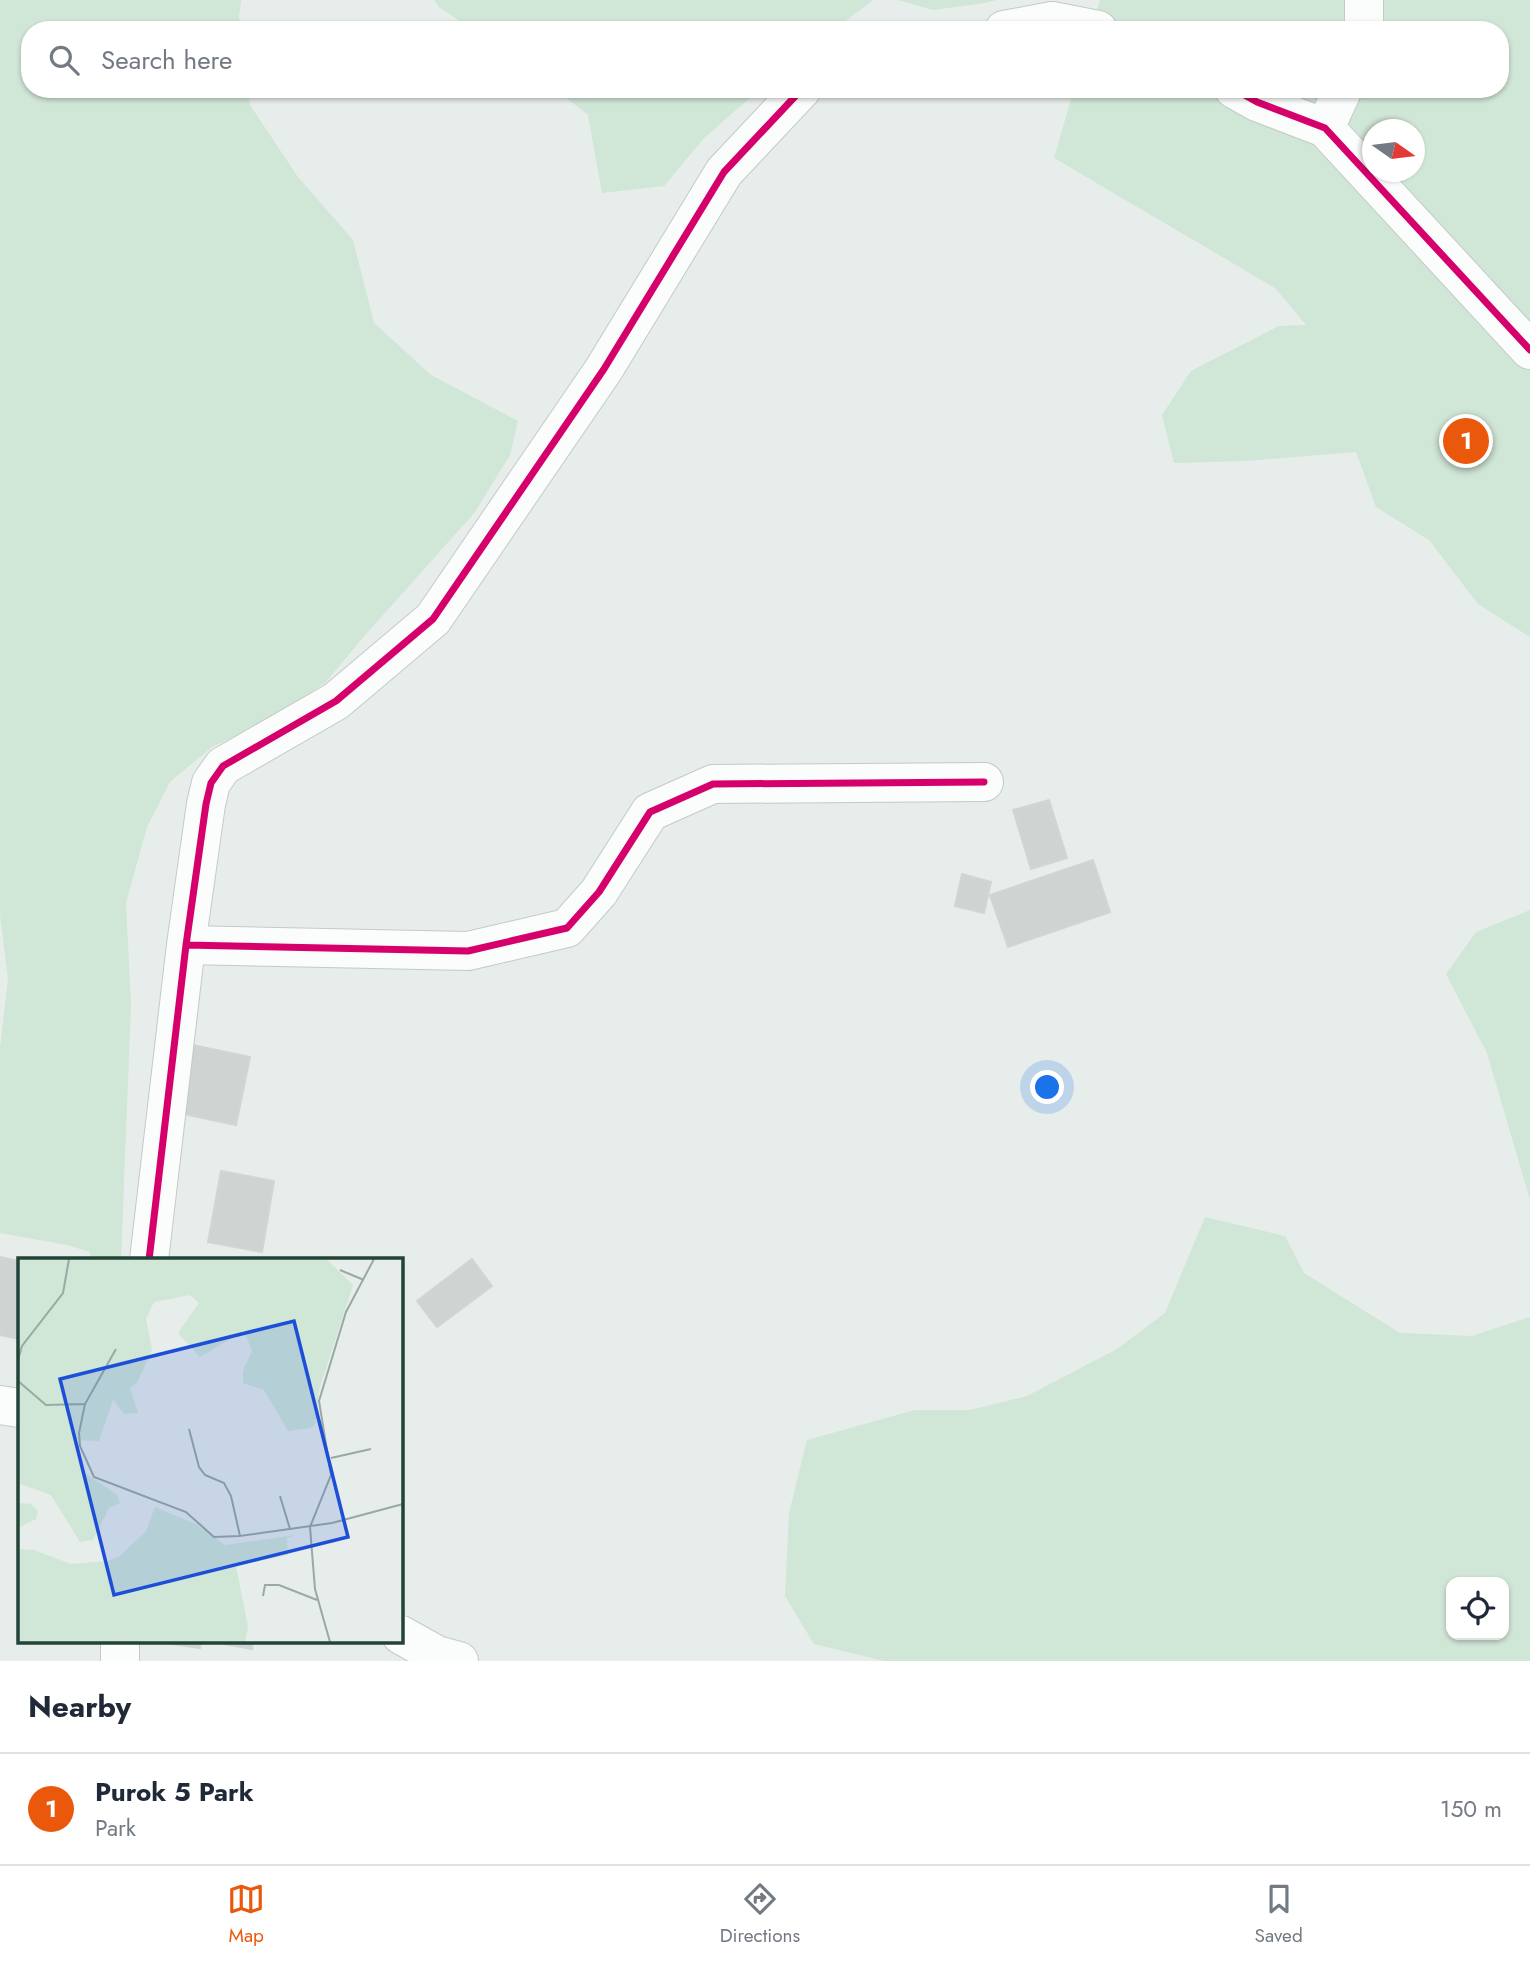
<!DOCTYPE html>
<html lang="en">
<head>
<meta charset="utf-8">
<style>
	body { margin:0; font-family:Jost,sans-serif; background:#f2f2f3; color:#1f2937 }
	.controls { position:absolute; right:21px; bottom:21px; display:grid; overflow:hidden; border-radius:14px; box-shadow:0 2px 5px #0004 }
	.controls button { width:63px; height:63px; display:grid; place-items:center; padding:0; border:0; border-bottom:2px solid #e0e1e3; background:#fff; color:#1f2937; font:35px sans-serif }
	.compass { position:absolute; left:1362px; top:119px; width:63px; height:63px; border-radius:50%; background:#fff; box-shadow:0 2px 5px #0004; rotate:104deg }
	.you { position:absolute; left:1048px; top:1088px; width:24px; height:24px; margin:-18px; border:5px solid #fff; border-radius:50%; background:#1a73e8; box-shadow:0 0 0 10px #1a73e833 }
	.badge { display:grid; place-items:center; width:46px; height:46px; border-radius:50%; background:#ea580c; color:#fff; font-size:23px; font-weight:700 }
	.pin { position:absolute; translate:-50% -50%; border:4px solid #fff; box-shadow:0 2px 7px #0006 }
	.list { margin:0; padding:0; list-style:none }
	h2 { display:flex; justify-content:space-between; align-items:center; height:91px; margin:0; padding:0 28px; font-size:30px }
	h2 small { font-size:23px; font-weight:400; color:#747a83 }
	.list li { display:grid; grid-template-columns:46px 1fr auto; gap:21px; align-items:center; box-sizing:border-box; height:112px; padding:0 28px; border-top:2px solid #e0e1e3 }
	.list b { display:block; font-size:26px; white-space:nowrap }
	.list p { margin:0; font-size:23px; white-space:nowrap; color:#747a83 }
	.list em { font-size:23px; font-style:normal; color:#747a83 }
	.icon { flex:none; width:38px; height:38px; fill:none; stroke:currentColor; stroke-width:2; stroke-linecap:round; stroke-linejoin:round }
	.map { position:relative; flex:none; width:1530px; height:1661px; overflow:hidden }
	.search { position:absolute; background:#fff; box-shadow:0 2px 5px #0004; left:21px; right:21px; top:21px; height:77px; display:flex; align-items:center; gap:18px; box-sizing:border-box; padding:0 24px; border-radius:28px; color:#747a83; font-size:26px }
	.sheet { height:203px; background:#fff }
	nav { display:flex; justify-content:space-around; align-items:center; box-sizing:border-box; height:98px; border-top:2px solid #e0e1e3; background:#fff; font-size:19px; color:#747a83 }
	nav a { display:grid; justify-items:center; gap:4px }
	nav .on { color:#ea580c }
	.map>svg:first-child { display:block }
	.green { fill:#d0e6d6; fill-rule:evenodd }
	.building { fill:#ced4d1; stroke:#d0d6d3; stroke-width:2 }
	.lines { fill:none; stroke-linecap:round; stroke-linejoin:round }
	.minor-casing { stroke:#c4cac7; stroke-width:40 }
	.minor { stroke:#fbfcfc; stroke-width:38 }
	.cycleway-casing { stroke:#f6fbf8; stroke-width:11 }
	.cycleway { stroke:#d6006c; stroke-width:7 }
	.inset-road { fill:none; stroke:#99a9a3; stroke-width:2 }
	.view { fill:#1d4ed8; fill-opacity:0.15; stroke:#1d4ed8; stroke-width:3.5 }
	.inset-edge { fill:none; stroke:#234339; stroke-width:3.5 }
</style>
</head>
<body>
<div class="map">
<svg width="1530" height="1661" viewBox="0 0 1530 1661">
	<rect width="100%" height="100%" fill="#e7edea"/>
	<path class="green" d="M 0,0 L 241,0 L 239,17 L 241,30 L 30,30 L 30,89 L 248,89 L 250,105 L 298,177 L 353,240 L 374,323 L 431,375 L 518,421 L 510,455 L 475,512 L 367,633 L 325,683 L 259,726 L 212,747 L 170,782 L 147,827 L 126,903 L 131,1005 L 121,1260 L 91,1260 L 90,1252 L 67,1245 L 0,1233 L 0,1048 L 8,979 L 0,915 Z
		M 434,0 L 873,0 L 834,30 L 473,30 L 439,7 Z
		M 898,0 L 996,0 L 985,3 L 933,10 Z
		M 1100,0 L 1530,0 L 1530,637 L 1478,604 L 1429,540 L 1376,507 L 1356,452 L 1246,461 L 1174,463 L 1162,415 L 1191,371 L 1279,326 L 1306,325 L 1275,288 L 1054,158 L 1074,89 L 1500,89 L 1500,30 L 1091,30 ZM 1372,130 L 1414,130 L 1414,172 L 1372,172 Z
		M 555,89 L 760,89 L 704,138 L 664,186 L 602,193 L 588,115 Z
		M 1530,910 L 1530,1200 L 1487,1053 L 1446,974 L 1476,932 Z
		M 1205,1217 L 1285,1236 L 1304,1273 L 1400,1333 L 1472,1336 L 1530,1317 L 1530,1661 L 884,1661 L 814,1644 L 785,1596 L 789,1513 L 807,1440 L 915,1410 L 970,1410 L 1027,1396 L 1117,1349 L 1165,1313 ZM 1451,1582 L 1504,1582 L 1504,1635 L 1451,1635 Z"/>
	<path class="building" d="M 1049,800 L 1067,858 L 1031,869 L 1013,810 Z
		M 1093,860 L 1110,912 L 1008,947 L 990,895 Z
		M 962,874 L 991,882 L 984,913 L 955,906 Z
		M 188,1044 L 250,1057 L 236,1125 L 174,1112 Z
		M 221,1171 L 274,1181 L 262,1252 L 208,1242 Z
		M 0,1257 L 19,1261 L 19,1339 L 0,1335 Z
		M 472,1259 L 492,1286 L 437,1327 L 417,1301 Z
		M 159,1642 L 201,1642 L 200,1648 Z
		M 214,1642 L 253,1642 L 252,1649 Z"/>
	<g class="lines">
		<defs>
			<path id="minor" d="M 1004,30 L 1052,21 L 1098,30
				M 1364,30 L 1364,0
				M 1234,89 L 1257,102 L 1325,128 L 1530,350
				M 1325,128 L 1343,89
				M 186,945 L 206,804 L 211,783 L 223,766 L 336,701 L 433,619 L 604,369 L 724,172 L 802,89
				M 149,1260 L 186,945 L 468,951 L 567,928 L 599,892 L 650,812 L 713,784 L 984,782
				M 0,1405 L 19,1408
				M 401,1635 L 437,1655 L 459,1661
				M 120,1642 L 120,1661"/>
		</defs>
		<use href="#minor" class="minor-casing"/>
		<use href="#minor" class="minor"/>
		<defs>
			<path id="cycleway" d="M 1234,89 L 1257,102 L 1325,128 L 1530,350
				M 186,945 L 206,804 L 211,783 L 223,766 L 336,701 L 433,619 L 604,369 L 724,172 L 802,89
				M 149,1260 L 186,945 L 468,951 L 567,928 L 599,892 L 650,812 L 713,784 L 984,782"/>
		</defs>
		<use href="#cycleway" class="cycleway-casing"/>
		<use href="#cycleway" class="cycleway"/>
	</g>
	<g transform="translate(18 1258)">
		<rect width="385" height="385" fill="#e7edea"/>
		<path d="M 0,1 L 308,1 L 335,27 L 301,132 L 298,165 L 293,170 L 270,173 L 246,132 L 225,125 L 225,113 L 234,93 L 226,73 L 182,99 L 160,75 L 181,45 L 172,37 L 136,44 L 128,61 L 134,92 L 119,125 L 112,130 L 120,155 L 106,156 L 95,142 L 81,183 L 56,182 L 64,213 L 99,237 L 102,245 L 91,250 L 75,282 L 62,284 L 33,237 L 0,225 ZM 0,245 L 13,246 L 20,253 L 18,261 L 0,270 ZM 137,249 L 180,267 L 207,287 L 278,277 L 269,280 L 270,297 L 218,308 L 230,369 L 227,384 L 0,384 L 0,291 L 16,292 L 53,306 L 90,303 L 102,298 L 128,273 Z" fill="#d0e6d6"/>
		<path class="inset-road" d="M 322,12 L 346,22M 98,91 L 67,146 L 61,175 L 62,188 L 76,219 L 168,254 L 196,279 L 222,278M 0,102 L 4,88 L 45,35 L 51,1M 0,123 L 28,147 L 67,146M 171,171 L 181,209 L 187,217 L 206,225 L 213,238 L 222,278 L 314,265 L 385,246M 313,200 L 353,191M 262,238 L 272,271M 245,338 L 247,327 L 261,327 L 299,342M 312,384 L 297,331 L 292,269 L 313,217 L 301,143 L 328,54 L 356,1"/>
		<path class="view" d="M 276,63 L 330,279 L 96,337 L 42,121 Z"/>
		<rect width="385" height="385" class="inset-edge"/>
	</g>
</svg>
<div class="controls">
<button><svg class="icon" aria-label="locate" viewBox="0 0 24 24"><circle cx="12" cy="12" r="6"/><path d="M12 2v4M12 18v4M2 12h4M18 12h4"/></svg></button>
</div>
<svg class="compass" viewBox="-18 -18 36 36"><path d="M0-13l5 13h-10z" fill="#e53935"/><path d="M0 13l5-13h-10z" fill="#747a83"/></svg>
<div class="you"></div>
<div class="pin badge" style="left:1466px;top:441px">1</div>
<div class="search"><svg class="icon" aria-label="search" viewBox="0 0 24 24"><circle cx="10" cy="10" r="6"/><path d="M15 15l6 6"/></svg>Search here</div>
</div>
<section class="sheet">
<h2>Nearby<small></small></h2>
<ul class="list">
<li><span class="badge">1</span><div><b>Purok 5 Park</b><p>Park</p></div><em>150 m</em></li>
</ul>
</section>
<nav>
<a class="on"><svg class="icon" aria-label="map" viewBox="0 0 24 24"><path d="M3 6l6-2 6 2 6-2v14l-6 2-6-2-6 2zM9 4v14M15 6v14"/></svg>Map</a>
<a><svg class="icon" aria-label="directions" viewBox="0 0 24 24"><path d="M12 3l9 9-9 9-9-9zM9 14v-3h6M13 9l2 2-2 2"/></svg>Directions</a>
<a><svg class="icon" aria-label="saved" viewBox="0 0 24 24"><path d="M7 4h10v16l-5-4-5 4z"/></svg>Saved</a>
</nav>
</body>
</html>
